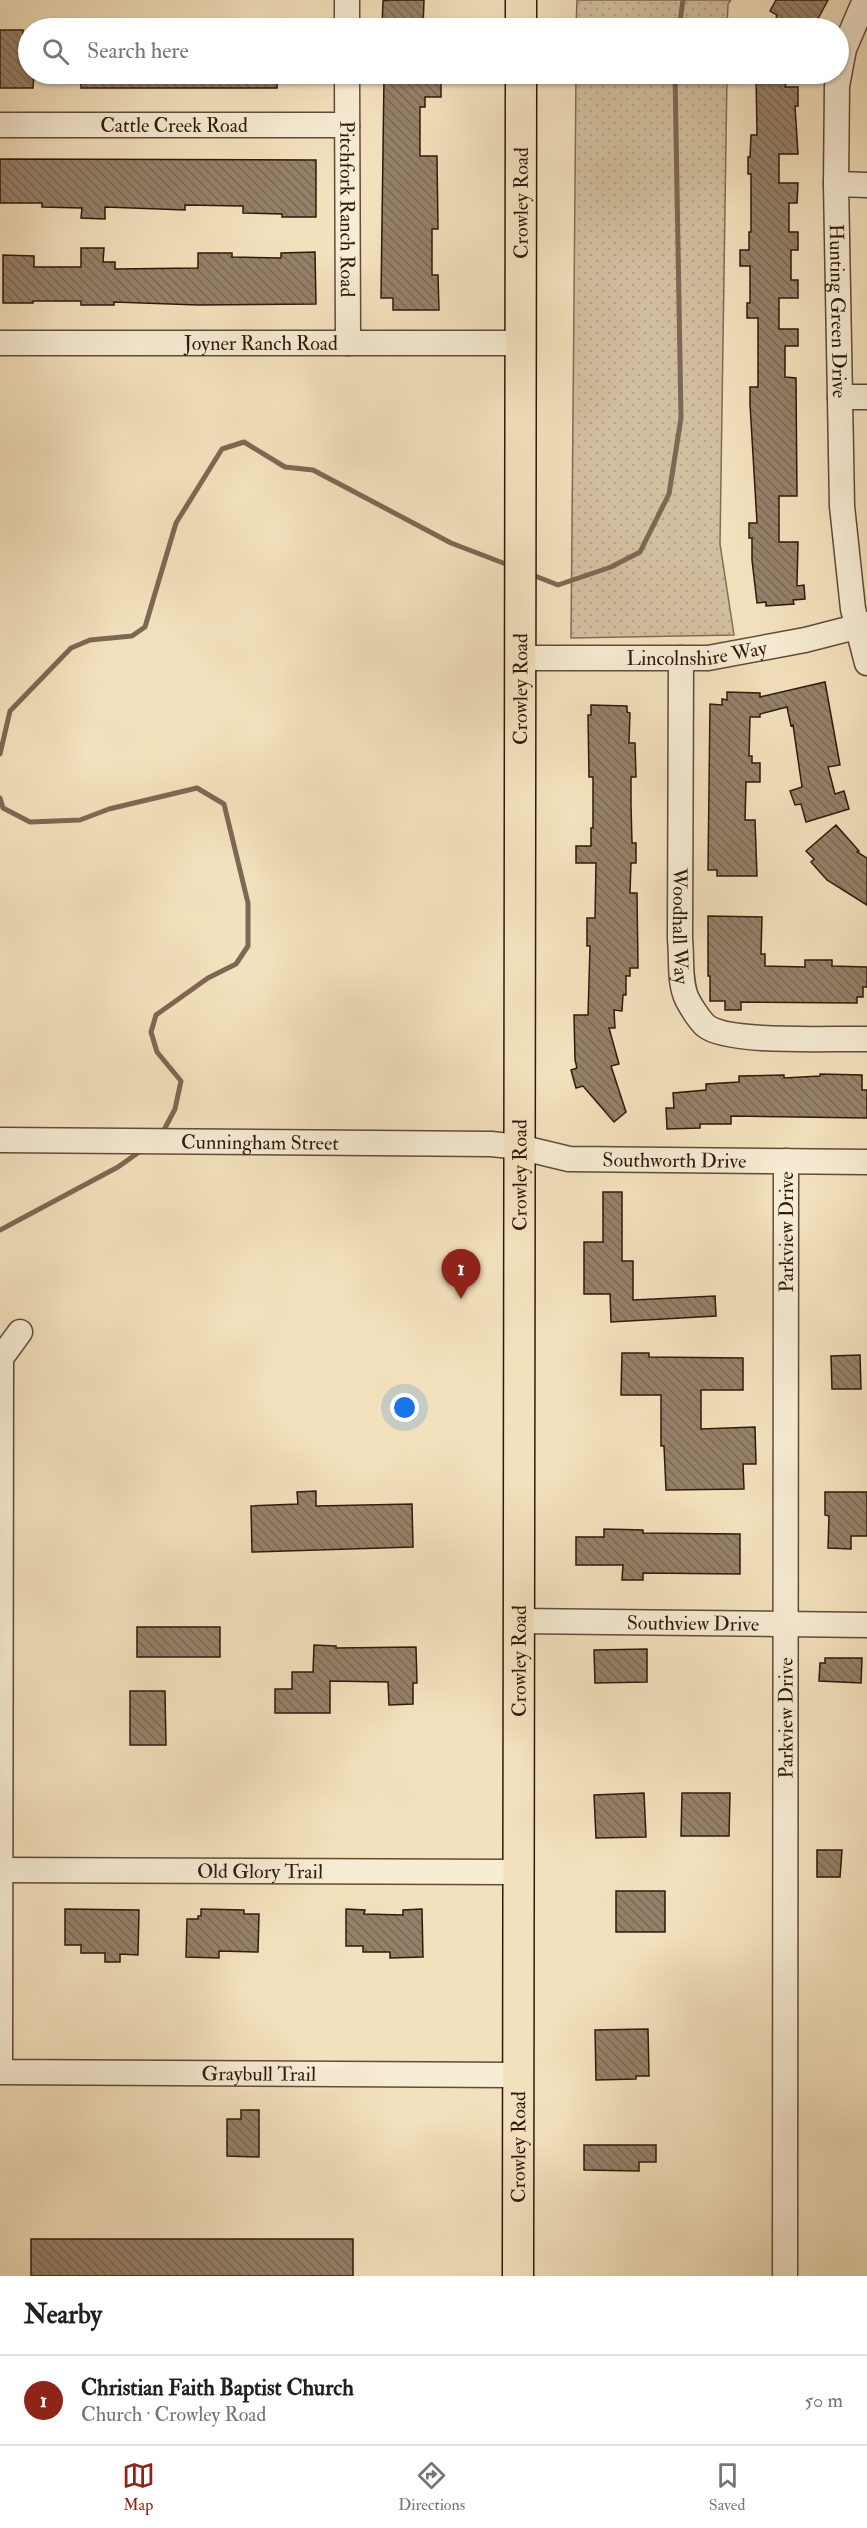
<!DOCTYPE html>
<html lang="en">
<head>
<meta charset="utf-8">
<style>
	body { margin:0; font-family:"IM FELL Double Pica",serif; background:#f2f2f2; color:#202124 }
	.you { position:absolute; left:405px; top:1408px; width:21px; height:21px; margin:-15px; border:4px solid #fff; border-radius:50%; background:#1a73e8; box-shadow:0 0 0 9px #1a73e833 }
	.badge { display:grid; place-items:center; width:39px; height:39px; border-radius:50%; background:#8f2418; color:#fff; font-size:20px; font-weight:700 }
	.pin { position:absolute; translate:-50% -50px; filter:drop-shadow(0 2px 3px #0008) }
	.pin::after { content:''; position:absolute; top:32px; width:21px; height:18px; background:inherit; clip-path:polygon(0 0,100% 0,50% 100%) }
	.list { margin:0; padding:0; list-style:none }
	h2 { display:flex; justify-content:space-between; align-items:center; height:78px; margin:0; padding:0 24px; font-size:26px }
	h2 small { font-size:20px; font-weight:400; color:#757577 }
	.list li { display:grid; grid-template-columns:39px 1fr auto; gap:18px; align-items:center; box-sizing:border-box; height:90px; padding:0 24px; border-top:2px solid #e0e0e0 }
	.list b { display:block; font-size:22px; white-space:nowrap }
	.list p { margin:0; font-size:20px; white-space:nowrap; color:#757577 }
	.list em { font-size:20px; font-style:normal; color:#757577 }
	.icon { flex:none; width:33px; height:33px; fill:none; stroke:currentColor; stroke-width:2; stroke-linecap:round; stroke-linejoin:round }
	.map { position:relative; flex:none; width:867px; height:2276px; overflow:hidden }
	.search { position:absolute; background:#fff; box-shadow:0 2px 4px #0004; left:18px; right:18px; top:18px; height:66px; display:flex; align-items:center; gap:15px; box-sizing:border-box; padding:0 21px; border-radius:33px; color:#757577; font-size:22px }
	.sheet { height:168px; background:#fff }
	nav { display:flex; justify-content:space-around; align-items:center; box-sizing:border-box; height:84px; border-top:2px solid #e0e0e0; background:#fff; font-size:16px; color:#757577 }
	nav a { display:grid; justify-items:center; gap:3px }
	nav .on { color:#8f2418 }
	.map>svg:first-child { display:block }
	.grass { fill:url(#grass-dots); stroke:#816c56; stroke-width:1.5 }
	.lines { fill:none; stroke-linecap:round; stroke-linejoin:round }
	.stream { stroke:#7d6854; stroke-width:5 }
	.building { fill:url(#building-back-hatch); stroke:#30190e; stroke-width:1.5 }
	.minor-casing { stroke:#614b3a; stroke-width:27 }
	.major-casing { stroke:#30190e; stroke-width:33 }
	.minor { stroke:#f7ecd4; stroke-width:24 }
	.major { stroke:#f3e1bd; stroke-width:30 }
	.labels { text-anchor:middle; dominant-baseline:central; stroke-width:4.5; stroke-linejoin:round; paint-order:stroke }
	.street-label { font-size:20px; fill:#30190e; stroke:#f7ecd4 }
</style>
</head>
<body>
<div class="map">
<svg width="867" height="2276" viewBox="0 0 867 2276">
	<defs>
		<pattern id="grass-dots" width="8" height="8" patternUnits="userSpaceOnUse" patternTransform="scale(1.5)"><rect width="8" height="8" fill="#d2bf9f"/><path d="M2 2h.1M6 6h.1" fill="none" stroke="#b5a488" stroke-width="1.8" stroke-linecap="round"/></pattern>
		<pattern id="building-back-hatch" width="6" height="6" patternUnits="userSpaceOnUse" patternTransform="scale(1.5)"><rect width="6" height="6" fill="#958169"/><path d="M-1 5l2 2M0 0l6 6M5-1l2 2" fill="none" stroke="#7a6955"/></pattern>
	</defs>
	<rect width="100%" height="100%" fill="#f3e1bd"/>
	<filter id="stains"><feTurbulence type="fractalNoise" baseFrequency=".00333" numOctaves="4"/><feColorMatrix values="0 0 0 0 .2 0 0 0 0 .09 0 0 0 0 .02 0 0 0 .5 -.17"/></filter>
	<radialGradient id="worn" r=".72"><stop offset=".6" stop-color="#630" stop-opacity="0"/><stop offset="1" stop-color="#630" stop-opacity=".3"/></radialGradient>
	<path class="grass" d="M 577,0 L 731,0 L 728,4 L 727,28 L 576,28 Z
		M 576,74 L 727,74 L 720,544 L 734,635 L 571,638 Z"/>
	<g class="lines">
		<path class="stream" d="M 679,28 L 683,0
			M 530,574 L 558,585 L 611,567 L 640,552 L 669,494 L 681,418 L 675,74
			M 0,754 L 10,711 L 71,648 L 90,640 L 132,636 L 145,627 L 176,523 L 222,449 L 244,442 L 285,467 L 313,470 L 451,543 L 511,566
			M 0,798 L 3,808 L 30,822 L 80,820 L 109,809 L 197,788 L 224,804 L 248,903 L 248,946 L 236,964 L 208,978 L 156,1015 L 151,1032 L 157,1052 L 181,1081 L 175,1109 L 165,1128
			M 0,1230 L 118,1167 L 142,1150"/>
	</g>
	<path class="building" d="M 389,0 L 424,0 L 423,27 L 382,26 L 383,1 Z
		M 776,0 L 828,0 L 813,28 L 773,28 L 777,15 L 770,11 Z
		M 0,30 L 23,30 L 23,37 L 28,37 L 28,74 L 34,74 L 33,88 L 0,88 Z
		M 81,74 L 277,74 L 277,88 L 81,88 Z
		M 756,74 L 789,74 L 785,87 L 798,87 L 798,106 L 795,106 L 798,154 L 779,154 L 779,183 L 798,183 L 797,203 L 789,203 L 789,232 L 798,232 L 798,250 L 791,250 L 791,280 L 798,280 L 798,298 L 779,298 L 779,329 L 798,329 L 798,346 L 785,346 L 785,377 L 796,378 L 797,496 L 779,496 L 779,542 L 798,542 L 797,586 L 804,585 L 805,599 L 793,600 L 794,604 L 766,606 L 766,602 L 757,603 L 752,560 L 752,538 L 749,538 L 749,523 L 757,523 L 750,404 L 750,387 L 758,387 L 758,318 L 747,318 L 747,303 L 750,303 L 750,266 L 740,266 L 740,250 L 749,250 L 749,232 L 751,232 L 751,174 L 748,174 L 748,157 L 750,157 L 751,135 L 757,135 Z
		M 384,76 L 441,76 L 441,97 L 425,97 L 425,107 L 420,107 L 420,156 L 437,156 L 438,229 L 432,229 L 432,275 L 438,275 L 439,310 L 393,310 L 393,298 L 381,298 Z
		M 0,159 L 316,160 L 316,217 L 282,217 L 282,214 L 243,213 L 243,206 L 185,205 L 185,210 L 105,207 L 105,219 L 81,218 L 82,208 L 42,207 L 42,203 L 0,203 Z
		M 81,248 L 104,248 L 103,262 L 115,262 L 115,269 L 198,268 L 198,253 L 232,253 L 232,257 L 281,258 L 281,253 L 315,252 L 316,304 L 198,305 L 114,302 L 114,305 L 81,305 L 81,301 L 33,301 L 33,303 L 3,303 L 3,255 L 34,256 L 34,267 L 81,267 Z
		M 825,682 L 840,765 L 828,767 L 835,794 L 844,791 L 849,809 L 806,822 L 801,804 L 795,805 L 790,791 L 802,787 L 793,725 L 791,726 L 787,707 L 760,714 L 760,717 L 750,717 L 749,756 L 752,756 L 752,763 L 760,763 L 760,782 L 746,782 L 745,820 L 755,820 L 757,876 L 717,876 L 717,870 L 708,870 L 710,704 L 722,705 L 722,699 L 727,700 L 727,692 L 760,693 L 760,697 Z
		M 591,705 L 627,706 L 627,712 L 630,713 L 629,743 L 635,743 L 636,777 L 631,777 L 631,805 L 632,843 L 636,843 L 636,863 L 631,863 L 630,893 L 637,893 L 638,968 L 630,968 L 630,976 L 626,976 L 626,995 L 623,995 L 622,1011 L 614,1010 L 615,1028 L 609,1028 L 619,1064 L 611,1066 L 626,1112 L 614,1122 L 583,1086 L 576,1088 L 571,1070 L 577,1068 L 575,1060 L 574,1015 L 588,1015 L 590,946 L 587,946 L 587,918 L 595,918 L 596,863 L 576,863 L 576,846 L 591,846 L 591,828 L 593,828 L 593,777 L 589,777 L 588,715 L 591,715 Z
		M 836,825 L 859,851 L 857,852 L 867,858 L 867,905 L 827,880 L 811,862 L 814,859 L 806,851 Z
		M 708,916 L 762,917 L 761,954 L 765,954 L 765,966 L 805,967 L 805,960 L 832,960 L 832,966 L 867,967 L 867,987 L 863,987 L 863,997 L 857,997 L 857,1003 L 741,1002 L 741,1010 L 725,1010 L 725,1001 L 710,1001 L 710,976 L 708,976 Z
		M 820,1074 L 862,1075 L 862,1090 L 867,1090 L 867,1118 L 731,1116 L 731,1124 L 700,1124 L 700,1128 L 667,1129 L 666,1108 L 674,1108 L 673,1093 L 706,1090 L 706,1084 L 739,1082 L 739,1076 L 784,1075 L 784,1078 L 820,1076 Z
		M 603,1192 L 622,1192 L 622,1261 L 633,1261 L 633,1300 L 715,1296 L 716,1316 L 611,1322 L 610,1294 L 584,1294 L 584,1242 L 603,1242 Z
		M 622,1353 L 649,1353 L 649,1357 L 743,1358 L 743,1390 L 701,1390 L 701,1429 L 755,1427 L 756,1464 L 743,1464 L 744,1489 L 666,1490 L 664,1446 L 661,1446 L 661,1395 L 621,1395 Z
		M 860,1355 L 861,1389 L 832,1389 L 831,1356 Z
		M 316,1491 L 316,1506 L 412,1504 L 413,1547 L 252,1552 L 251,1506 L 298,1504 L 297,1492 Z
		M 825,1492 L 867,1492 L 867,1536 L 851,1536 L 851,1549 L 828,1548 L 829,1516 L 825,1515 Z
		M 604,1529 L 643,1530 L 643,1533 L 740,1534 L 740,1574 L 643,1573 L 643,1580 L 622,1580 L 623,1565 L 576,1565 L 576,1537 L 604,1537 Z
		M 137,1627 L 220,1627 L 220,1657 L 137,1657 Z
		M 314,1645 L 336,1646 L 336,1648 L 416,1647 L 417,1683 L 413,1683 L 413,1704 L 389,1705 L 388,1682 L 330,1681 L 330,1713 L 275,1713 L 275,1689 L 292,1689 L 292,1672 L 313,1672 Z
		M 647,1649 L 647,1682 L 595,1683 L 594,1650 Z
		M 825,1658 L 862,1658 L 861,1683 L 819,1681 L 820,1663 L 825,1663 Z
		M 130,1691 L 165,1691 L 166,1745 L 130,1745 Z
		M 644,1793 L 646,1837 L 596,1838 L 594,1795 Z
		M 682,1793 L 730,1793 L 729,1836 L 681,1836 Z
		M 817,1850 L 842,1850 L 840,1877 L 817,1877 Z
		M 616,1891 L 665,1891 L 665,1932 L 616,1932 Z
		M 65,1909 L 139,1910 L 138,1955 L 120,1954 L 120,1962 L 105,1962 L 105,1953 L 81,1953 L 81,1945 L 65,1945 Z
		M 201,1909 L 244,1910 L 244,1914 L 259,1914 L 258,1952 L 219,1951 L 219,1958 L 186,1957 L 187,1919 L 198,1919 L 198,1916 L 201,1916 Z
		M 346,1909 L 365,1910 L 364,1914 L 403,1915 L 403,1910 L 422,1909 L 423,1957 L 390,1958 L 390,1952 L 363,1952 L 363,1946 L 346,1946 Z
		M 648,2029 L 649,2076 L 636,2076 L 636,2079 L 596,2080 L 595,2030 Z
		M 241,2110 L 259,2110 L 259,2157 L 227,2156 L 227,2119 L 241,2119 Z
		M 584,2145 L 656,2145 L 656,2162 L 639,2162 L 639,2171 L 584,2170 Z
		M 31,2239 L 353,2239 L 353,2276 L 31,2276 Z"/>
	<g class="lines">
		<defs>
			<g id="minor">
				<path d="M 347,0 L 347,28"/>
				<path id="s1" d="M 865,0 L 844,49 L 837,86 L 836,184 L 842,506 L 853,609 L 867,663"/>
				<path id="s2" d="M 347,74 L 348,343"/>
				<path id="s3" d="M 0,125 L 347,125"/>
				<path d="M 836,184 L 867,185"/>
				<path id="s4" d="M 0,343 L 521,343"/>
				<path d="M 840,397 L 867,397"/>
				<path id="s5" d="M 521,658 L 708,658 L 805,640 L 867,624"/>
				<path id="s6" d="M 681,658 L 680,939 C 682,958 679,982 687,999 C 691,1007 700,1021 706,1026 C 728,1044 835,1038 867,1039"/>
				<path id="s7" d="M 0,1140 L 491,1144 L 519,1147 L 569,1159 L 867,1162"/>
				<path id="s8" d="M 20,1332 L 1,1358 L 0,2072 L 518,2075"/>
				<path id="s9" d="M 519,1621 L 867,1625"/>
				<path id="s10" d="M 0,1870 L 519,1872"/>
				<path id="s11" d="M 785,2276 L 786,1161"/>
			</g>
			<g id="major">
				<path d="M 521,0 L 521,28"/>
				<path id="s12" d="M 518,2276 L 521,74"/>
			</g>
		</defs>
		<use href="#minor" class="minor-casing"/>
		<use href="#major" class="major-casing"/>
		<use href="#minor" class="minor"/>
		<use href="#major" class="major"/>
	</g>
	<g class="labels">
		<g class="street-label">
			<text stroke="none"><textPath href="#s3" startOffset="174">Cattle Creek Road</textPath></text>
			<text stroke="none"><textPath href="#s12" startOffset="2073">Crowley Road</textPath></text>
			<text stroke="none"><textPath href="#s2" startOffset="135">Pitchfork Ranch Road</textPath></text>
			<text stroke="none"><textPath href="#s1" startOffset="316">Hunting Green Drive</textPath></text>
			<text stroke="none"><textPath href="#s4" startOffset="261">Joyner Ranch Road</textPath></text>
			<text stroke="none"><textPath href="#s5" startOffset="176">Lincolnshire Way</textPath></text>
			<text stroke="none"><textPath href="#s12" startOffset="1587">Crowley Road</textPath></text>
			<text stroke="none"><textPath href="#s6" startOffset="268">Woodhall Way</textPath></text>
			<text stroke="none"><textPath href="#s7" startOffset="260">Cunningham Street</textPath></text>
			<text stroke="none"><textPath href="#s7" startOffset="676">Southworth Drive</textPath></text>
			<text stroke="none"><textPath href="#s12" startOffset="1101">Crowley Road</textPath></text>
			<text stroke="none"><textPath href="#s11" startOffset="1044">Parkview Drive</textPath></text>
			<text stroke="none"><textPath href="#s9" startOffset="174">Southview Drive</textPath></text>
			<text stroke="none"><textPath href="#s12" startOffset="615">Crowley Road</textPath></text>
			<text stroke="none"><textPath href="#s11" startOffset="558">Parkview Drive</textPath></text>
			<text stroke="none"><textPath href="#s10" startOffset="260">Old Glory Trail</textPath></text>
			<text stroke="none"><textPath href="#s8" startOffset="1005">Graybull Trail</textPath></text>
			<text stroke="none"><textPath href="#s12" startOffset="129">Crowley Road</textPath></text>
		</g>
	</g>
	<rect width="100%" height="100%" filter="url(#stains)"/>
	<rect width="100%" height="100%" fill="url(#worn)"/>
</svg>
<div class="you"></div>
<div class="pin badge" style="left:461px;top:1299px">1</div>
<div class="search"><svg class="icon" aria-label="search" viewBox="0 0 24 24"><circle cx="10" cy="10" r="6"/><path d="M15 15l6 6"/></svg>Search here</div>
</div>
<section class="sheet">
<h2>Nearby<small></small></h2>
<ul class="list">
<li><span class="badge">1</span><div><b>Christian Faith Baptist Church</b><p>Church · Crowley Road</p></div><em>50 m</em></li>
</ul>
</section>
<nav>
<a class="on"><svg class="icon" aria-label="map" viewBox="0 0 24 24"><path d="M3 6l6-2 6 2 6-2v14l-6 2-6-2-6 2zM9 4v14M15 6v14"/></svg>Map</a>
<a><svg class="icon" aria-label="directions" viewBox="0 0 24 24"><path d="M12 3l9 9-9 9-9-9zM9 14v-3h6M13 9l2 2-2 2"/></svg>Directions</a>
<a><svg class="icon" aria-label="saved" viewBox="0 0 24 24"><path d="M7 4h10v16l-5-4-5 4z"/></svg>Saved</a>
</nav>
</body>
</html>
